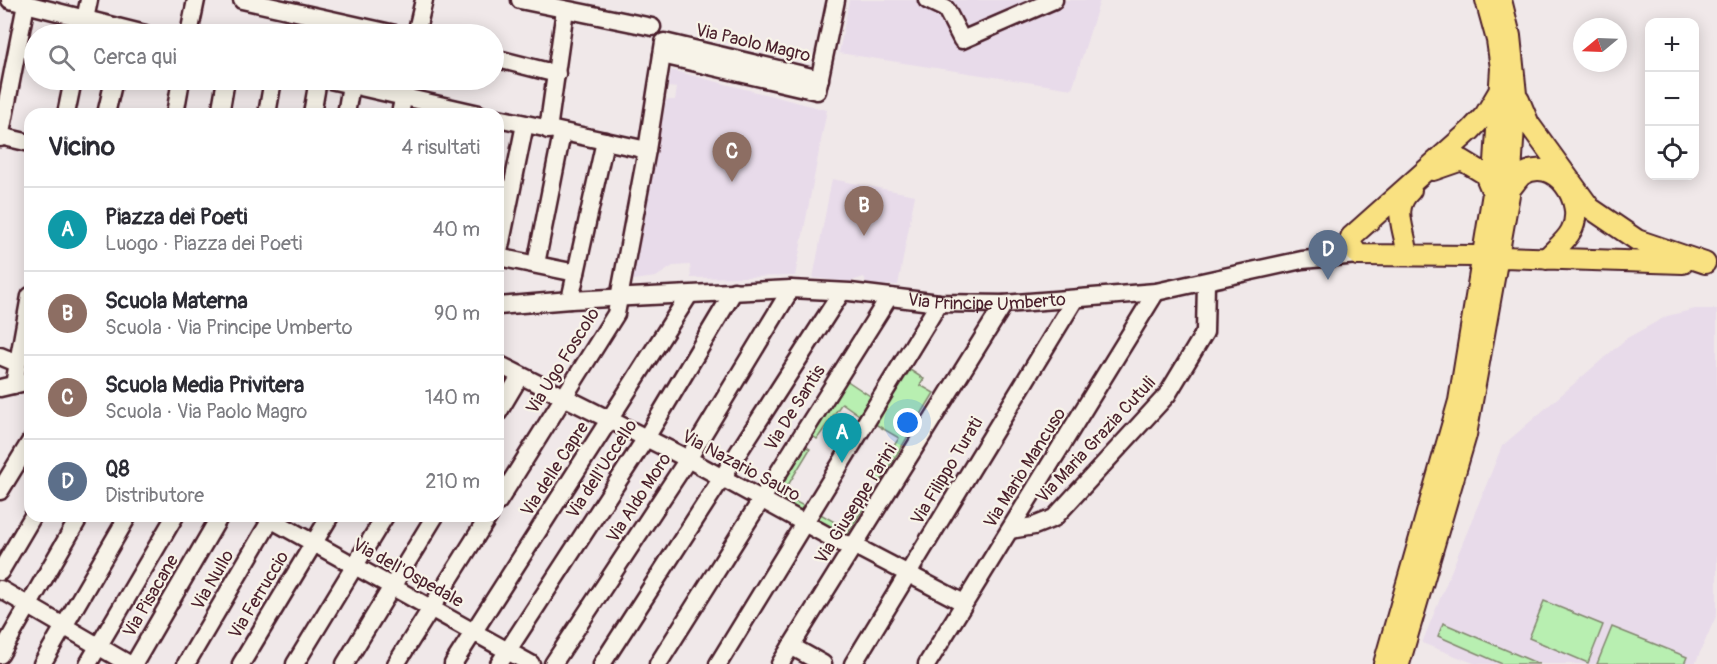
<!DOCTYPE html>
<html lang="it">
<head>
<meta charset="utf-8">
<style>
	body { margin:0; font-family:Pangolin,sans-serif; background:#f2f2f3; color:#2b2b33 }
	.controls { position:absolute; right:18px; top:18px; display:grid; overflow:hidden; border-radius:12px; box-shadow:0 3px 15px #0003 }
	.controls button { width:54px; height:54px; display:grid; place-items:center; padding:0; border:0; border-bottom:2px solid #e1e1e2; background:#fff; color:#2b2b33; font:30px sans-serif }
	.compass { position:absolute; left:1573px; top:18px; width:54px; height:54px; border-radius:50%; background:#fff; box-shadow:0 3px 15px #0003; rotate:251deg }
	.you { position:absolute; left:908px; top:423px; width:21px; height:21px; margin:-15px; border:4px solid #fff; border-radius:50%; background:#1a73e8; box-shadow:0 0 0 9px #1a73e833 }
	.badge { display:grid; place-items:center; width:39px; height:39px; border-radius:50%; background:#2563eb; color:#fff; font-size:20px; font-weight:700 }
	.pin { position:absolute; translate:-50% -50px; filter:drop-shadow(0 2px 3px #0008) }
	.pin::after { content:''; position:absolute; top:32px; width:21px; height:18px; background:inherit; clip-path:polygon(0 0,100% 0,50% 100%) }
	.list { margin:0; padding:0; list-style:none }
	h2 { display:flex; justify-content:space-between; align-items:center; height:78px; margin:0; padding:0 24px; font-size:26px }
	h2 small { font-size:20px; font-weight:400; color:#7c7c81 }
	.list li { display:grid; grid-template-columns:39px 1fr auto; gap:18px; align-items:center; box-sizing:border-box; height:84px; padding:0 24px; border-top:2px solid #e1e1e2 }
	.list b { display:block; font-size:22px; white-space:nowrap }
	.list p { margin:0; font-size:20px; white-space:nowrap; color:#7c7c81 }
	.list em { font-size:20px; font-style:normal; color:#7c7c81 }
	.icon { flex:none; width:33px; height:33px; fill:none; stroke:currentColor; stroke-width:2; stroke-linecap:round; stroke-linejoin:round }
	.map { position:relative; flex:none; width:1717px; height:664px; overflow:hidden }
	.search { position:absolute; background:#fff; box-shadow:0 3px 15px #0003; left:24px; top:24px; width:480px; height:66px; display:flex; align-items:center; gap:15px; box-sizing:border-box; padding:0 21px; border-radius:33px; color:#7c7c81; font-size:22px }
	.panel { position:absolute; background:#fff; box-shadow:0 3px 15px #0003; left:24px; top:108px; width:480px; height:414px; border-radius:18px }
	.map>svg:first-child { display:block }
	.built { fill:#e8dbea }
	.green { fill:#b8efb1; stroke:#81876e; stroke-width:1.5 }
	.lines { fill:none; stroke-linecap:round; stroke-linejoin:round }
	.minor-casing { stroke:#4a1f2b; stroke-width:21 }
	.major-casing { stroke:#4a1f2b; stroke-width:24 }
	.minor { stroke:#f7f3e8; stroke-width:16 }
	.major { stroke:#f9e181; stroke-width:20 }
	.labels { text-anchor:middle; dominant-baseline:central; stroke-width:4.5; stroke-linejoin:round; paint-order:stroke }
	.street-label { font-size:18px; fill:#4a1f2b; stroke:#f7f3e8 }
</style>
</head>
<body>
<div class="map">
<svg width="1717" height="664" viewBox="0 0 1717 664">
	<rect width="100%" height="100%" fill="#f0e8e9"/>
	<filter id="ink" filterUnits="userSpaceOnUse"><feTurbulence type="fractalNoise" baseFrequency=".0167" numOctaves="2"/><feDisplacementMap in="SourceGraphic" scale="12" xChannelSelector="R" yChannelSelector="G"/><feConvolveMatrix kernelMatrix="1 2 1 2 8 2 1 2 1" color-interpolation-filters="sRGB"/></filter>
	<g filter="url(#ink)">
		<path class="built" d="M 849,0 L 1100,0 L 1072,89 L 839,53 Z
			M 671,70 L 827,110 L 795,276 L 691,278 L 690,265 L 673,266 L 656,277 L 633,280 L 666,100 L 675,100 L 677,88 L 668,87 Z
			M 832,179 L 915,195 L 898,285 L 867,286 L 864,277 L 849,282 L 813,278 Z
			M 1695,309 L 1717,309 L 1717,614 L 1695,664 L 1476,664 L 1422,643 L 1502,446 L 1627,338 L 1667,316 Z"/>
		<path class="green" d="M 910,370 L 924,379 L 920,385 L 934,393 L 881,481 L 874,477 L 899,438 L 875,424 Z
			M 846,380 L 873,398 L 862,417 L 842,403 L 817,439 L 810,434 Z
			M 803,445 L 810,449 L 782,495 L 806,507 L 801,515 L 770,498 Z
			M 867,489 L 873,493 L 845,538 L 815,521 L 819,513 L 843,527 Z
			M 1544,601 L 1603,625 L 1588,663 L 1529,638 Z
			M 1443,623 L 1539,664 L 1502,664 L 1438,636 Z
			M 1612,627 L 1687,657 L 1684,664 L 1597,664 Z"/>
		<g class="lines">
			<defs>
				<g id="minor">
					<path d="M 10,0 L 145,34"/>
					<path d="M 242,0 L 395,34"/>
					<path d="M 520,0 L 652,27"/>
					<path d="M 927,0 L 946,9 L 962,40 L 1054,0"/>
					<path d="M 82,34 L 89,0"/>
					<path d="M 189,34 L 196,0"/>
					<path d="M 416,34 L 424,0"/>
					<path d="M 662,55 L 817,91 L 836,0"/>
					<path d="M 494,58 L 557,74"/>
					<path d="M 330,80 L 479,114"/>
					<path d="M 66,114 L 73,80"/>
					<path d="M 106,114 L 114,80"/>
					<path d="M 175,114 L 181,80"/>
					<path d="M 220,114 L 226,80"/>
					<path d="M 267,114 L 273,80"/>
					<path d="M 312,114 L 318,80"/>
					<path d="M 346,114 L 351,85"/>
					<path d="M 400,114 L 407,80"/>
					<path d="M 498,118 L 647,150"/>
					<path d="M 525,124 L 498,257 L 576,273"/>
					<path d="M 548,130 L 565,10"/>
					<path d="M 0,136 L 30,143"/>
					<path d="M 0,138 L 26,4"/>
					<path d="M 536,264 L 562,133"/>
					<path d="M 570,300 L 605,141"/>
					<path id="s1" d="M 498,306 L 570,300 L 791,289 L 850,292 L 939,303 L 1004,304 L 1156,292 L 1302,260 L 1358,255"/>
					<path d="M 0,356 L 17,363"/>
					<path d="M 498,364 L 688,459 L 841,543 L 853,545 L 964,603"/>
					<path d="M 14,385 L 30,296"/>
					<path d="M 0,388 L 30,381"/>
					<path d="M 498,413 L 520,376"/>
					<path d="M 0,491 L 30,442"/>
					<path d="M 498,502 L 616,314 L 647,150 L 664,42 L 820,79"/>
					<path d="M 265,516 L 531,664"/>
					<path d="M 1010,530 L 1034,526 L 1054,518 L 1167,395 L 1205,332 L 1206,283"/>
					<path d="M 0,572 L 33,516"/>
					<path d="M 0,589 L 129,664"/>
					<path d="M 791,646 L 823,664"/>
					<path d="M 0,655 L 80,516"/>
					<path d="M 42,664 L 128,516"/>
					<path d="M 88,664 L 175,516"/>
					<path d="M 134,664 L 220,516"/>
					<path d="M 186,664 L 273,516"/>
					<path d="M 241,664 L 330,516"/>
					<path d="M 295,664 L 385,516"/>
					<path d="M 345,664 L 435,516"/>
					<path d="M 396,664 L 489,516"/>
					<path d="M 453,664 L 689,295"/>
					<path d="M 499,664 L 646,438 L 734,291"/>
					<path d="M 553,664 L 688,459 L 791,289"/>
					<path d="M 602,664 L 841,293"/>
					<path d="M 658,664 L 889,297"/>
					<path d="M 718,664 L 939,303"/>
					<path d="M 780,664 L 1004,304"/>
					<path d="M 853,664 L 1075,299"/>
					<path d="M 927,664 L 1156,292"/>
				</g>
				<path id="major" d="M 1519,100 L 1529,124 L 1590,208 L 1637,240 L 1705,263
					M 1433,170 L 1462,160 L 1485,174 L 1493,193
					M 1510,189 C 1514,185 1518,178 1522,175 C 1554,154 1587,203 1571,231 C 1566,241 1554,250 1546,259
					M 1407,254 C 1406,230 1390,209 1411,190
					M 1475,256 L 1358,255 L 1350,243 L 1351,237 L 1471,130 L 1485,115 L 1498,93
					M 1503,257 L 1683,263
					M 1384,664 L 1459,401 L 1493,193 L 1501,68 L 1497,40 L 1486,0
					M 1399,664 L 1466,435 L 1510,189 L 1516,94 L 1510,36 L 1501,0"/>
			</defs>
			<use href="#minor" class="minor-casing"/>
			<use href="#major" class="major-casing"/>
			<use href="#minor" class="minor"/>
			<use href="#major" class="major"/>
		</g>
	</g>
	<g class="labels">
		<g class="street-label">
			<text transform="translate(753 43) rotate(13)">Via Paolo Magro</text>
			<text stroke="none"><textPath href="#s1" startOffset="490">Via Principe Umberto</textPath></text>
			<text transform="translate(563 361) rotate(-58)">Via Ugo Foscolo</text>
			<text transform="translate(795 408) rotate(-58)">Via De Santis</text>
			<text transform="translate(1096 440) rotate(-47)">Via Maria Grazia Cutuli</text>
			<text transform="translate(741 466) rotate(28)">Via Nazario Sauro</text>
			<text transform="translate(1025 468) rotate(-58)">Via Mario Mancuso</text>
			<text transform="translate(555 469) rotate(-57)">Via delle Capre</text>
			<text transform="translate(602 469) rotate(-57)">Via dell'Uccello</text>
			<text transform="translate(947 471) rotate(-59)">Via Filippo Turati</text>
			<text transform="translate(639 498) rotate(-57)">Via Aldo Moro</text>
			<text transform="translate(856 504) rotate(-58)">Via Giuseppe Parini</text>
			<text transform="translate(408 573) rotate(29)">Via dell'Ospedale</text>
			<text transform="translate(213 580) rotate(-60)">Via Nullo</text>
			<text transform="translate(259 595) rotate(-59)">Via Ferruccio</text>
			<text transform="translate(151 596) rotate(-60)">Via Pisacane</text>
		</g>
	</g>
</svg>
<div class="controls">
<button>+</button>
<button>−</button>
<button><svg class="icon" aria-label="locate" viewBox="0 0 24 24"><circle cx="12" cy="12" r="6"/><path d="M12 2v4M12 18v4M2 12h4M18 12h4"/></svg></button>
</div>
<svg class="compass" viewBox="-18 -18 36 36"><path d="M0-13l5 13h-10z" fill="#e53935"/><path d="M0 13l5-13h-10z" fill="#7c7c81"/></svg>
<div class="you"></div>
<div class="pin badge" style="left:842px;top:463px;background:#0f9aa8">A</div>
<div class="pin badge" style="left:864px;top:236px;background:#8d6e63">B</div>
<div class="pin badge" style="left:732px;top:182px;background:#8d6e63">C</div>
<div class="pin badge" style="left:1328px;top:280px;background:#5c6f8a">D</div>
<div class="search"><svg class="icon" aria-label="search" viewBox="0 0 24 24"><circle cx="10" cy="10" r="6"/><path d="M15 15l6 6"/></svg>Cerca qui</div>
<section class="panel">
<h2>Vicino<small>4 risultati</small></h2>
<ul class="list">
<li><span class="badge" style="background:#0f9aa8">A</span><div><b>Piazza dei Poeti</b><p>Luogo · Piazza dei Poeti</p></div><em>40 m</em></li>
<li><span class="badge" style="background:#8d6e63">B</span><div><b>Scuola Materna</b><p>Scuola · Via Principe Umberto</p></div><em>90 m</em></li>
<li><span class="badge" style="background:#8d6e63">C</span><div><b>Scuola Media Privitera</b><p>Scuola · Via Paolo Magro</p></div><em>140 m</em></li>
<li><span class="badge" style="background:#5c6f8a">D</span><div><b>Q8</b><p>Distributore</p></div><em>210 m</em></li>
</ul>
</section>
</div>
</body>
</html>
